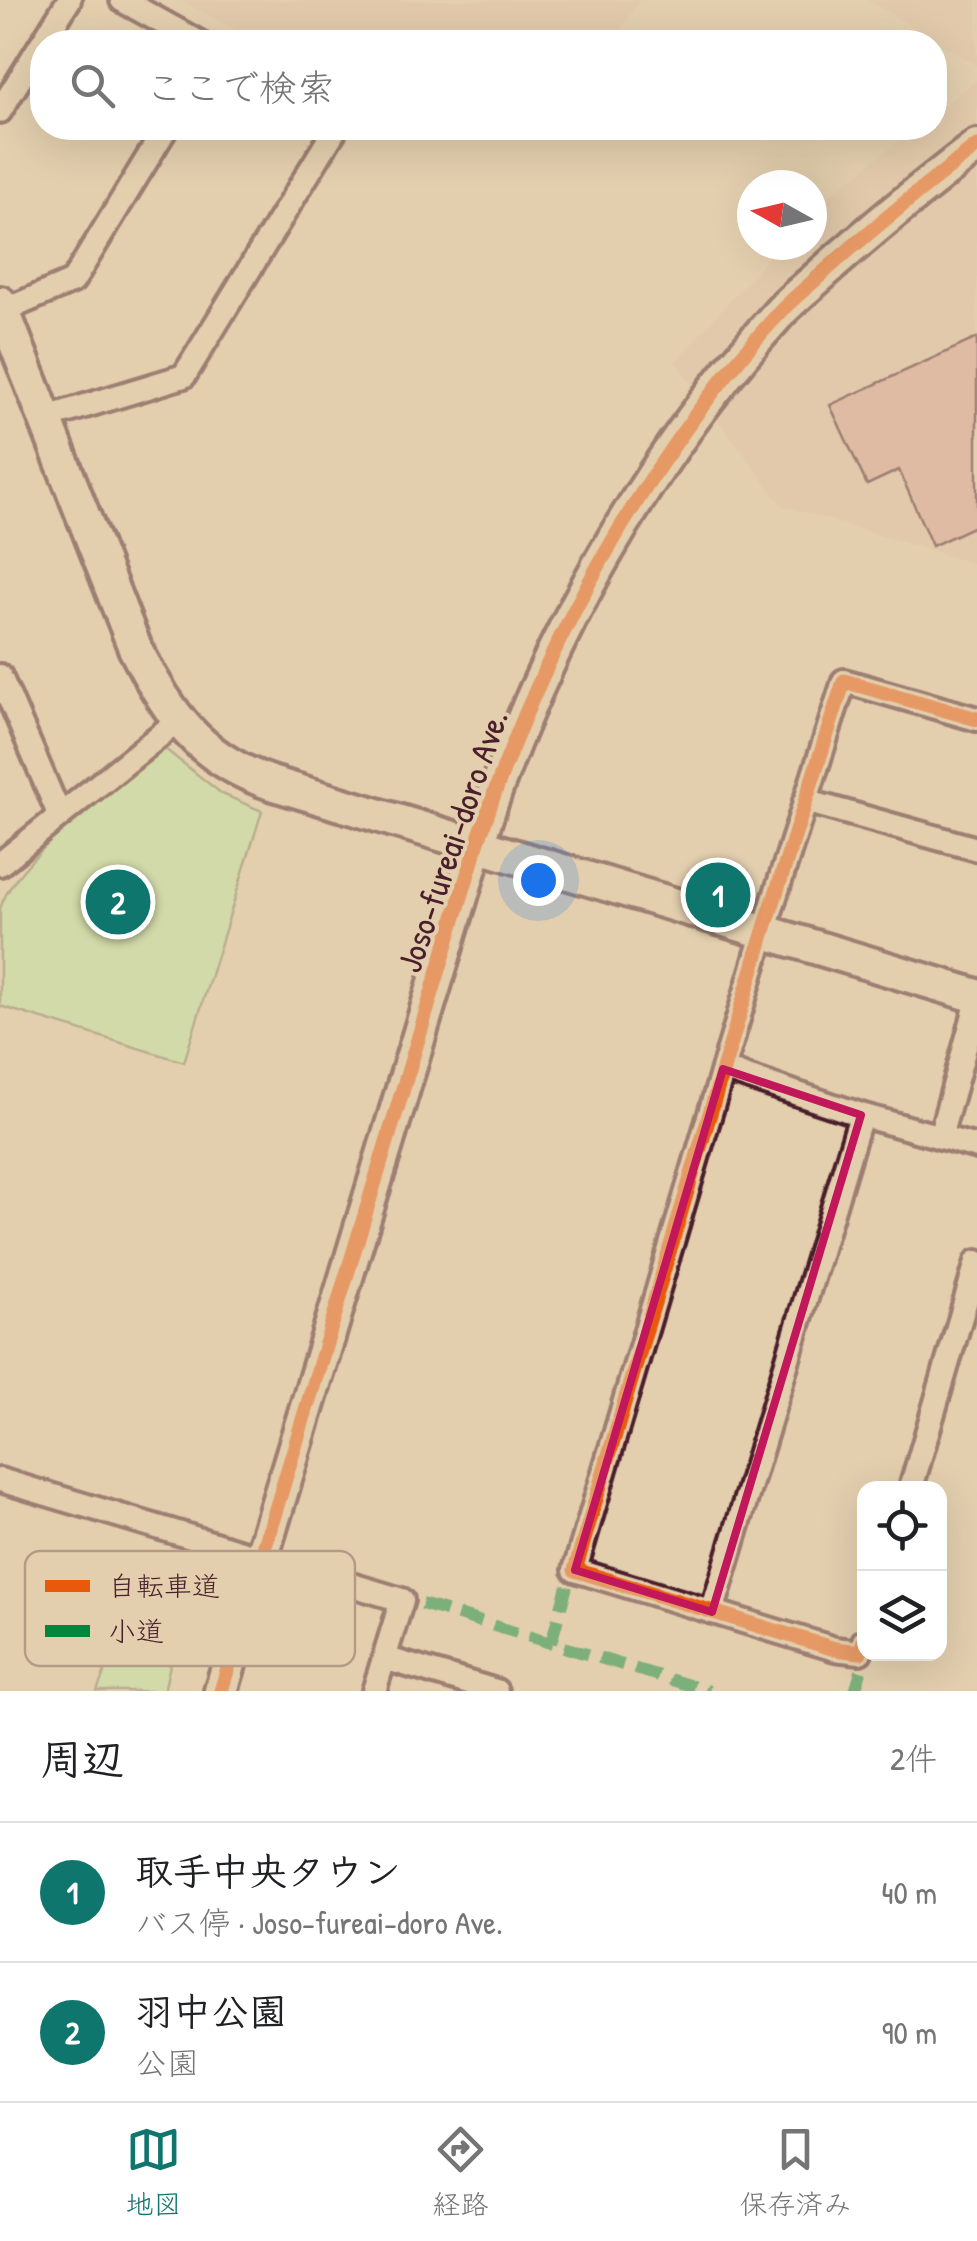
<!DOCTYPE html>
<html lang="ja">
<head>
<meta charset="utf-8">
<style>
	body { margin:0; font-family:"Patrick Hand","Klee One",sans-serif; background:#f2f2f2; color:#202124 }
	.controls { position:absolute; right:30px; bottom:30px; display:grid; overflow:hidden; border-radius:20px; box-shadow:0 10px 40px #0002 }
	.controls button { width:90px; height:90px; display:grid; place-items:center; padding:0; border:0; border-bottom:2px solid #e0e0e0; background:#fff; color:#202124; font:50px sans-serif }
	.compass { position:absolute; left:737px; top:170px; width:90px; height:90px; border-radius:50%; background:#fff; box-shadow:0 10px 40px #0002; rotate:278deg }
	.you { position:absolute; left:538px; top:880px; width:35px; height:35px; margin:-25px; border:8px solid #fff; border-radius:50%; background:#1a73e8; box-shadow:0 0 0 15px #1a73e833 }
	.badge { display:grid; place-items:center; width:65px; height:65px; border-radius:50%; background:#0f766e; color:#fff; font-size:32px; font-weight:700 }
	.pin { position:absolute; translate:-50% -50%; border:5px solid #fff; box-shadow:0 2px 10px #0006 }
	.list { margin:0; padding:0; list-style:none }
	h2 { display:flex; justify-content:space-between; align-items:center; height:130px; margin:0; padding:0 40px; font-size:42px }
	h2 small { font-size:32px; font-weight:400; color:#757577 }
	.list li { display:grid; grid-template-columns:65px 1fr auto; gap:30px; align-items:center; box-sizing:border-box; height:140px; padding:0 40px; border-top:2px solid #e0e0e0 }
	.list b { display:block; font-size:38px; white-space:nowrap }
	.list p { margin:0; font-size:32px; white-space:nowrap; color:#757577 }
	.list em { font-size:32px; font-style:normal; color:#757577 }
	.icon { flex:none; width:55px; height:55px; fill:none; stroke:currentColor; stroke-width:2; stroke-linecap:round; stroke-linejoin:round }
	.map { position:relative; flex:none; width:977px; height:1691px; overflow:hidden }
	.search { position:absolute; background:#fff; box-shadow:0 10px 40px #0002; left:30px; right:30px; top:30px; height:110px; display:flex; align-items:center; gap:25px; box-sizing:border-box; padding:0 35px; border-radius:40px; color:#757577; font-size:38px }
	.sheet { height:410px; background:#fff }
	nav { display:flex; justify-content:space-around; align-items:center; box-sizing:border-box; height:140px; border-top:2px solid #e0e0e0; background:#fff; font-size:28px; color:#757577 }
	nav a { display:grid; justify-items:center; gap:5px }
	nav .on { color:#0f766e }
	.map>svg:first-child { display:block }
	.built { fill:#e0c2a6 }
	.green { fill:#bfe7a2; stroke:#848366; stroke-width:2.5 }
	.building { fill:#daa394; stroke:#4a1f2b; stroke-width:2.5 }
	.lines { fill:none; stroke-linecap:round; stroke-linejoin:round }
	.street-casing { stroke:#4a1f2b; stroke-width:30 }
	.secondary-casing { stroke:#4a1f2b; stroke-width:40 }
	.street { stroke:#e3cfae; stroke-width:22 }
	.secondary { stroke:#e3cfae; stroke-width:32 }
	.quiet { stroke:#00873e; stroke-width:12; stroke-dasharray:25 12; stroke-linecap:butt }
	.cycleway-casing { stroke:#e3cfae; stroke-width:21 }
	.cycleway { stroke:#e8590c; stroke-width:15 }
	.marked { fill:none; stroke:#c2185b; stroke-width:8; stroke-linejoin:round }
	.labels { text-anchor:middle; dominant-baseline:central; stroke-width:8; stroke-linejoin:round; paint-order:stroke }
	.street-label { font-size:35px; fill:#4a1f2b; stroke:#e3cfae }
	.key { fill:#e3cfae; stroke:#b59a87; stroke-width:2.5 }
	.key-label { font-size:28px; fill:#4a1f2b }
</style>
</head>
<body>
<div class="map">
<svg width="977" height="1691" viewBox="0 0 977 1691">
	<rect width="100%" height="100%" fill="#e3cfae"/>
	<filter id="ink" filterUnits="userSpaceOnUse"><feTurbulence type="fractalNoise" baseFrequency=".01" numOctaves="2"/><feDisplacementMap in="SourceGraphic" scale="20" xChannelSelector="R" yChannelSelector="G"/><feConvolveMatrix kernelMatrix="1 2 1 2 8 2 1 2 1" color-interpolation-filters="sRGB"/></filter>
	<g filter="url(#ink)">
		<path class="built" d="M 179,0 L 640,0 L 614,42 L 259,42 Z
			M 867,0 L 977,0 L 977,66 Z
			M 977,79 L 977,565 L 782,506 L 675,362 L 779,245 L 812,245 L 812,210 L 915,128 L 934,128 L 935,112 Z"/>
		<path class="green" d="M 165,749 L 222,794 L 262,811 L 184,1062 L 0,1006 L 0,909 C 15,856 121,785 165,749 Z
			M 147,1566 L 190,1578 L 164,1691 L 97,1691 Z"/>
		<path class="building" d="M 977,338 L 977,525 L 932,546 L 899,470 L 867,485 L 830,405 Z"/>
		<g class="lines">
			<defs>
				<path id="street" d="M 122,0 L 198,42
					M 43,42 L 69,0
					M 0,111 L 42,43
					M 3,311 L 73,281 L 166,128
					M 46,418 L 184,376 L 336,128
					M 0,676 L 59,814
					M 805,801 L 977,849
					M 0,864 L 179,720
					M 723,1069 L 861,1115 L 977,1147
					M 940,1137 L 977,1004
					M 0,1480 L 402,1600 L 374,1691
					M 911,1488 L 977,1262
					M 712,1612 L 861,1115
					M 864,1641 L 860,1652 L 835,1649 L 575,1570 L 764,931 L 844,681 L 977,719
					M 384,1658 L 496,1691"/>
				<path id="secondary" d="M 0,303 L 135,648 C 168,713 199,759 271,783 L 977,996
					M 221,1691 L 477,844 C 540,650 642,464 780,312 C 793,298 810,285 825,271 C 874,227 925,186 977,146"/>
			</defs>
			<use href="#street" class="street-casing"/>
			<use href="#secondary" class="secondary-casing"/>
			<use href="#street" class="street"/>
			<use href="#secondary" class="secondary"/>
			<path class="quiet" d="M 422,1604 L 709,1691
				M 551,1643 L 567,1586
				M 855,1691 L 861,1671"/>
			<defs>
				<path id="cycleway" d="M 864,1641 L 860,1652 L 835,1649 L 575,1570 L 764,931 L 844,681 L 977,719
					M 221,1691 L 477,844 C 540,650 642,464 780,312 C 793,298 810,285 825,271 C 874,227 925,186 977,146"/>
			</defs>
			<use href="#cycleway" class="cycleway-casing"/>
			<use href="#cycleway" class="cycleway"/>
		</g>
	</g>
	<path d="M0 0H977V1691H0ZM 723,1069 L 861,1115 L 712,1612 L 575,1570 Z" fill="#e3cfae" fill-opacity=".55" fill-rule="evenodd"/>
	<path class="marked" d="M 723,1069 L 861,1115 L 712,1612 L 575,1570 Z"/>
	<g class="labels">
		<g class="street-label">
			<text transform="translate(452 841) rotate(-71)">Joso-fureai-doro Ave.</text>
		</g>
	</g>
	<rect x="25" y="1551" width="330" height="115" rx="15" class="key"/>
	<rect x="45" y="1580" width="45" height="12" fill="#e8590c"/>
	<rect x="45" y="1625" width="45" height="12" fill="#00873e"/>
	<g class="key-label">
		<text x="108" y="1596">自転車道</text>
		<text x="108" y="1641">小道</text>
	</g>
</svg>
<div class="controls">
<button><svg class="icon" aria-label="locate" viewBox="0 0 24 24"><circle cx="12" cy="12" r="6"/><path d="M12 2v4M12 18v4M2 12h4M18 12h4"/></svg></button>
<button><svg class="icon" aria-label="layers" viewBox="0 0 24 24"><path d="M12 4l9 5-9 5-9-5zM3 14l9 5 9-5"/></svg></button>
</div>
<svg class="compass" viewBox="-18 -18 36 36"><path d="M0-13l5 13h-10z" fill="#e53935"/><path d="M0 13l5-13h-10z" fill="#757577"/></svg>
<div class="you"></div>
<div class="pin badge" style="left:718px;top:895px">1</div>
<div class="pin badge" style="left:118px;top:902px">2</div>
<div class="search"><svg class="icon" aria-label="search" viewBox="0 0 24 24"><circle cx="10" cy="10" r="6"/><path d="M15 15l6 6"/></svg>ここで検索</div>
</div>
<section class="sheet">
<h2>周辺<small>2件</small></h2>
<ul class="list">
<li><span class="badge">1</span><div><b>取手中央タウン</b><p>バス停 · Joso-fureai-doro Ave.</p></div><em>40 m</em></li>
<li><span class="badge">2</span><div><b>羽中公園</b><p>公園</p></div><em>90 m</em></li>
</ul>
</section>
<nav>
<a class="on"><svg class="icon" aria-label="map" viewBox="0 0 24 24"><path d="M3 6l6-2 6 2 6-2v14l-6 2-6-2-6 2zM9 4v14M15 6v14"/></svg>地図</a>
<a><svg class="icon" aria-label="directions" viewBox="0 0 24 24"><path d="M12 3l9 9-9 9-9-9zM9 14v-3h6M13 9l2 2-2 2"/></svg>経路</a>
<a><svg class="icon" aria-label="saved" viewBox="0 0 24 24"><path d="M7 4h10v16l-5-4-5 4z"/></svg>保存済み</a>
</nav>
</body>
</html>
